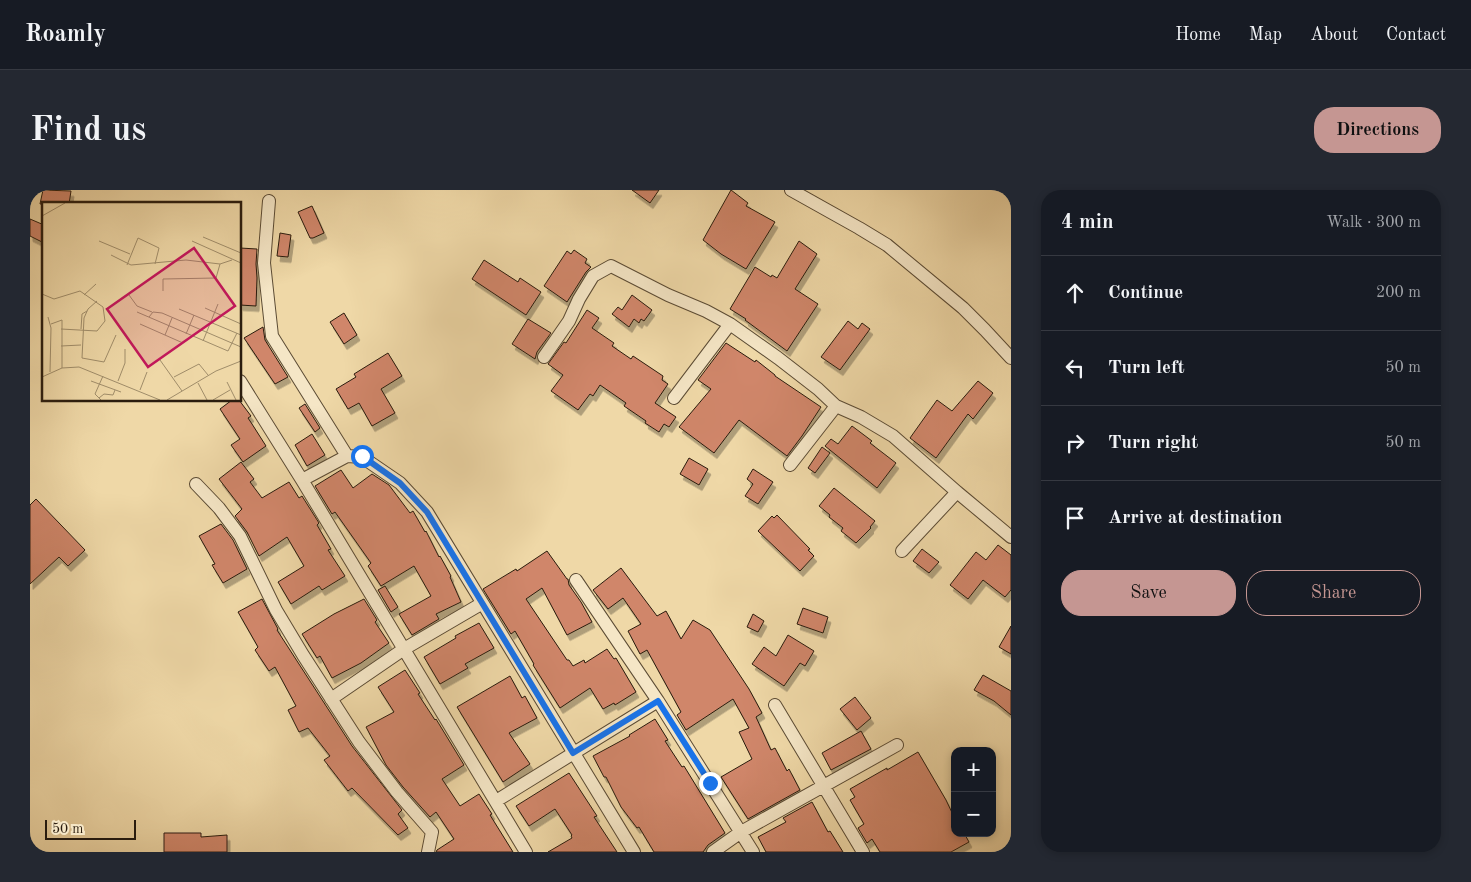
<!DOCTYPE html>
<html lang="en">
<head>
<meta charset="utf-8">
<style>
	body { margin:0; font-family:"Old Standard TT",serif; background:#242831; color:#f1f3f6 }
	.controls { position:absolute; right:15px; bottom:15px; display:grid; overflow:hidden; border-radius:10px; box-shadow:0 2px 8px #0003 }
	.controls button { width:45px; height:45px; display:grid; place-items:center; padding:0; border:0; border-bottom:1px solid #363941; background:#171b24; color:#f1f3f6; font:25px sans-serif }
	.scale { position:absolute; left:15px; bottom:12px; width:91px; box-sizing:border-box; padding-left:5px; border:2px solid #2a1c0e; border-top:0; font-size:14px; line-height:18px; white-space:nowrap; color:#2a1c0e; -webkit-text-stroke:4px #f5e6c6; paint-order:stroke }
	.stop { position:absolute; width:15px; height:15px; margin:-11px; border:4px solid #1a73e8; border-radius:50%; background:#fff }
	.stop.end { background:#1a73e8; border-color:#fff; box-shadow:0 1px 5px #0008 }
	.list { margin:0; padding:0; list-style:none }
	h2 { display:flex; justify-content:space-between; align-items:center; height:65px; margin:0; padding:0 20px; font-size:21px }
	h2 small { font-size:16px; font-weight:400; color:#9ea1a6 }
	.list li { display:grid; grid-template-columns:32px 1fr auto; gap:15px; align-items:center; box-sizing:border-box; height:75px; padding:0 20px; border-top:1px solid #363941 }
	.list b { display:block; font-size:19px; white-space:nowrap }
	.list em { font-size:16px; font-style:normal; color:#9ea1a6 }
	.actions { display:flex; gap:10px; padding:15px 20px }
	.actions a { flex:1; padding:11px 0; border:1px solid #c59692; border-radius:20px; text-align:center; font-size:18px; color:#c59692 }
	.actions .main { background:#c59692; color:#111 }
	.icon { flex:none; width:28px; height:28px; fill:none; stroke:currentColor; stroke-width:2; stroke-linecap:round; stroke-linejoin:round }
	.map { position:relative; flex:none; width:981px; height:662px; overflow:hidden; border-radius:20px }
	header { display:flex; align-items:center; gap:30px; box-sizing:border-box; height:70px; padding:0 25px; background:#171b24; border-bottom:1px solid #363941 }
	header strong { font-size:24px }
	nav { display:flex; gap:28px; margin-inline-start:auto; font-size:18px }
	.intro { display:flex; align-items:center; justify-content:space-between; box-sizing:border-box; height:120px; padding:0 30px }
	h1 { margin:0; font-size:35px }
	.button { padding:12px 22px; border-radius:20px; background:#c59692; color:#111; font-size:18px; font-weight:700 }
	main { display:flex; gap:30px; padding:0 30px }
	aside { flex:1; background:#171b24; border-radius:20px; box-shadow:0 2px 8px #0003 }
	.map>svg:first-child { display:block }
	.building { fill:#d0866b; stroke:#2a1c0e; filter:url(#shadow) }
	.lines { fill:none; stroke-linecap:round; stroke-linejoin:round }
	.minor-casing { stroke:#5b4b34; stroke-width:14 }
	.minor { stroke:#f5e6c6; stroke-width:12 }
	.route { stroke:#1a73e8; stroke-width:6 }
	.inset-road { fill:none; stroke:#a08d6a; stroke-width:1 }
	.view { fill:#c2185b; fill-opacity:0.15; stroke:#c2185b; stroke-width:2.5 }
	.inset-edge { fill:none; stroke:#2a1c0e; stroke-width:2.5 }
</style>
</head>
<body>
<header>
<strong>Roamly</strong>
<nav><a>Home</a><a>Map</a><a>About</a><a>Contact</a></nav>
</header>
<div class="intro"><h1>Find us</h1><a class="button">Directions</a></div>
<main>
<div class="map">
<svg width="981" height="662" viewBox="0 0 981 662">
	<defs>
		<filter id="shadow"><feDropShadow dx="3" dy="5.5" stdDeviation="0" flood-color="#0004"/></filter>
	</defs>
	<rect width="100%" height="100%" fill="#efd8a7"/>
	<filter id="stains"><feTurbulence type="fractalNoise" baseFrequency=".004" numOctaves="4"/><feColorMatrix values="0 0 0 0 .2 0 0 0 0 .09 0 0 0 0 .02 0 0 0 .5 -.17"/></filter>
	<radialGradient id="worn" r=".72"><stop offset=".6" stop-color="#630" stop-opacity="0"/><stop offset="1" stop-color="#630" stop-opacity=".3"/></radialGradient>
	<path class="building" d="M 13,0 L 41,1 L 39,14 L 10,14 Z
		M 602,0 L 629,0 L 620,13 Z
		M 701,0 L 718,13 L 716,16 L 745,32 L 716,79 L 691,64 L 673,50 Z
		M 282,16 L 294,43 L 283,48 L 280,48 L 268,22 Z
		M 0,29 L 14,35 L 14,53 L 0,46 Z
		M 250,43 L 261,45 L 258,67 L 247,66 Z
		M 769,51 L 787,64 L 765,99 L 788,114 L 757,161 L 715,130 L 716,129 L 700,119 L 725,77 L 741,87 L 742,85 L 747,88 Z
		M 210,58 L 227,59 L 226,74 L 227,88 L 226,116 L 210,115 Z
		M 544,60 L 557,69 L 555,73 L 561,77 L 556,82 L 537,112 L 514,96 L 537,61 L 541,64 Z
		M 454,70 L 488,92 L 490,88 L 511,102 L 496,125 L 442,89 Z
		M 602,105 L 622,120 L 614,131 L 611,129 L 609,133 L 604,129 L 599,137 L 582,124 L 588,117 L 592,120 Z
		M 557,120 L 569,128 L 562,138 L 584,153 L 582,156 L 601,169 L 603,166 L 633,186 L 632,190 L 638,194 L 625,213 L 646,227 L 639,237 L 634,234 L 629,242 L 615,233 L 616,231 L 594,216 L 596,213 L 570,195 L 563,206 L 560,204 L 548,220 L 521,201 L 533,185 L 518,174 L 534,152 L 536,153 Z
		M 314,123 L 327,145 L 314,154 L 300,132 Z
		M 498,129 L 521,143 L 507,162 L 505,169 L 482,154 Z
		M 818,131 L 828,139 L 832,133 L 840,139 L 810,180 L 791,167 Z
		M 233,137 L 235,150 L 258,187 L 245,194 L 214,148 Z
		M 696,153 L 725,172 L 726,170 L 745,185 L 745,186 L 791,217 L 772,246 L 757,266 L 709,230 L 684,263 L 649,237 L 681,199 L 668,190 Z
		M 358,163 L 372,186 L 351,199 L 365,223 L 342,236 L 329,213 L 318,219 L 306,199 L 326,187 L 324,184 Z
		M 948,191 L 963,203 L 943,229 L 938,224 L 906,268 L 880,248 L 907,210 L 922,221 Z
		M 202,210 L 209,210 L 221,226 L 218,228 L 222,234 L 236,256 L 213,272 L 201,255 L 210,249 L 190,219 Z
		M 275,214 L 290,238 L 285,242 L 269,218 Z
		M 822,236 L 842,251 L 840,253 L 866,273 L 847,298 L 795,256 L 801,249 L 808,254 Z
		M 282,244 L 295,265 L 277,276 L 265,255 Z
		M 792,257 L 800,263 L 785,283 L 778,278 Z
		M 659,268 L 678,279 L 669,295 L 650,284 Z
		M 211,272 L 224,289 L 220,292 L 232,308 L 259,292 L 269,308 L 272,306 L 289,333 L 287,335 L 301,359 L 298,360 L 315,386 L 292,400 L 289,396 L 261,414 L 248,392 L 274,376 L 257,347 L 229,366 L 217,342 L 205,326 L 212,319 L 189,289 Z
		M 723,279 L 743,292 L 728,314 L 715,306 L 723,294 L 717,289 Z
		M 311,280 L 323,298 L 342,284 L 359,295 L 380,323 L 383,321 L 395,342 L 396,341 L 409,367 L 410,366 L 421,386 L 420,387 L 431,412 L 406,424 L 409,429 L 382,445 L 369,424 L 401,406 L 384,376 L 351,396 L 338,376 L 341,373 L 305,322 L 302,324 L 285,296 Z
		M 804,298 L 845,331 L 840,337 L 841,338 L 826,353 L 811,341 L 813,338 L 799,327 L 800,325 L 789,316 Z
		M 6,309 L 55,360 L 38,376 L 29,367 L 0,394 L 0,315 Z
		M 747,325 L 780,359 L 778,360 L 784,366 L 770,381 L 728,341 L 742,326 L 744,328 Z
		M 191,334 L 203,350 L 217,379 L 193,393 L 182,375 L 185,374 L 169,346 Z
		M 968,355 L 981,365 L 981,400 L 975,407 L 953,390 L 938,409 L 920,395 L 946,362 L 956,370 Z
		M 892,359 L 909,372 L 899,383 L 883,371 Z
		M 517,361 L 537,389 L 538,389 L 539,395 L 551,412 L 562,432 L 537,445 L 512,398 L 496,409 L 537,470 L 539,470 L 543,476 L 554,470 L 555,473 L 577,459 L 584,469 L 586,468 L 606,502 L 585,515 L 584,513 L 573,519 L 560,498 L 530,518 L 503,475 L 504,474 L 485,441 L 481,444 L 453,399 L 486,379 L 487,381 Z
		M 591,378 L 627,426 L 636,421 L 651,449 L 663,430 L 680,440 L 719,499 L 732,523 L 726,527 L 741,560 L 745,558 L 757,581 L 759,579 L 770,600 L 718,629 L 691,587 L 722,569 L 709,542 L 719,538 L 703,509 L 656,540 L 647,525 L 651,522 L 617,460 L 610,464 L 598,441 L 611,434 L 593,408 L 578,419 L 563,400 Z
		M 355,396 L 368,417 L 361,422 L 348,400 Z
		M 232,409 L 248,439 L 247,440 L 322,556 L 372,620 L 368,624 L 378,638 L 368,645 L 322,598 L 318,601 L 294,570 L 300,566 L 278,538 L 269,542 L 258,520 L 266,516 L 245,477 L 239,481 L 225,460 L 228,457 L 208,422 Z
		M 334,409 L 347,430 L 345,432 L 359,453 L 331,473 L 302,488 L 290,466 L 287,468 L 272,444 L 304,424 Z
		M 773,418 L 798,427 L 793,443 L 767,434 Z
		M 723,424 L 734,431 L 728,442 L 717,437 Z
		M 449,433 L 464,458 L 435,474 L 438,478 L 410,494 L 394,467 L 426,448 L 425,446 Z
		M 981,436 L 981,464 L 969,457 Z
		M 758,445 L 784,461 L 775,476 L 770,473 L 754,496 L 722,474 L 734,457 L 746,466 Z
		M 375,480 L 390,503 L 388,504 L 405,530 L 406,529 L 434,575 L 412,589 L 430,616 L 449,604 L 462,624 L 460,625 L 483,662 L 406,662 L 407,660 L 424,649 L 406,622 L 400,627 L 373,597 L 356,575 L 336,537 L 364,522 L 348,497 Z
		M 953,485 L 981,501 L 981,525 L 964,511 L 944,500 Z
		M 480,486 L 492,508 L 495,506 L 507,528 L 479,543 L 500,574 L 473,592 L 427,517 Z
		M 825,507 L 841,528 L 827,540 L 810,519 Z
		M 625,529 L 638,550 L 635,551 L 652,577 L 654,576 L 695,643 L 678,655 L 673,662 L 624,662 L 609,637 L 607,638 L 591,617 L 576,587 L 574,587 L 563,566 L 600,546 L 599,545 Z
		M 831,541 L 841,559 L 801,580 L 792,563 Z
		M 888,562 L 916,610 L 925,629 L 925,643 L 934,643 L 939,652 L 921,662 L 850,662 L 842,649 L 837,653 L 828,638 L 834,634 L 820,610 L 825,607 L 820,599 L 857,578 L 857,580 Z
		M 539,583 L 567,626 L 564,627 L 587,662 L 518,662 L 542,648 L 541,646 L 542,645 L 525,619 L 499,636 L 486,616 Z
		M 782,612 L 798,642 L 800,641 L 813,662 L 736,662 L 728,647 L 756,632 L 753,628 Z
		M 134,643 L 171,643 L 171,647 L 197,645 L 197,662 L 134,662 Z"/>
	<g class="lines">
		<defs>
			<path id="minor" d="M 761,0 L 829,38 L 857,55 L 933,118 L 955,140 L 981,168
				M 239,11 L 234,73 L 242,146 L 317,266
				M 514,167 L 539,131 L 549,109 L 563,86 L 581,76 L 638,105 L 676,121 L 700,134 L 748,168 L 788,199 L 806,216 L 831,227 L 863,246 L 927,302 L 981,347
				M 210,191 L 272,290 L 496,662
				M 644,208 L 700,134
				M 760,275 L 806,216
				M 272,290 L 317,266 L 332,267 L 370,293 L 397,322 L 604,662
				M 166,294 L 189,318 L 210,346 L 246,420 L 273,465 L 329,552 L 367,602 L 402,642 L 398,662
				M 872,361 L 927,302
				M 546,390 L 628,511 L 723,662
				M 301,509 L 374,459 L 451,414
				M 745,515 L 833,662
				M 466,611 L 628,511
				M 683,662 L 711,642 L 867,555"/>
		</defs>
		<use href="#minor" class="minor-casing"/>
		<use href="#minor" class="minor"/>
	</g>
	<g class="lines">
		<path class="route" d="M 332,266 L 370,293 L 397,322 L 543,563 L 628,511 L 680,593"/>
	</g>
	<g transform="translate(12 12)">
		<rect width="199" height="199" fill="#efd8a7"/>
		<path class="inset-road" d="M 0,14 L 23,1M 161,35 L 199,51M 57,39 L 88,52M 150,39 L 199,61M 69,53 L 89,63 L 144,58 L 178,62 L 190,58M 85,63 L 96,36 L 117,46 L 113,62M 121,89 L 121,77 L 174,76 L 178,62M 0,92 L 12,97 L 38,89 L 61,105 L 63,119 L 55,129 L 19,127M 42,93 L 54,82M 87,93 L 95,104 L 110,110M 55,99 L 46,107 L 42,116 L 40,156 L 62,160 L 74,133M 163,106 L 199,122M 137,107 L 199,133M 95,110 L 186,149 L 195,131M 6,115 L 9,126 L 8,170M 107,115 L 111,110 L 120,111 L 199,145M 9,122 L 20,118 L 20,166M 98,122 L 141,141M 39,127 L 40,112 L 45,109M 144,132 L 152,113M 123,133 L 130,116M 161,139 L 176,102M 19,144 L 39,143M 118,158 L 140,189M 0,175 L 20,166 L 37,165 L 118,198M 132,175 L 157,162 L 166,173M 49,179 L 79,190M 76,179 L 83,161 L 83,147M 185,180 L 194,198M 156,181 L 165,198M 98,188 L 105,170M 57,196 L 62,192 L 71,193 L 73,188M 59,198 L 53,192 L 61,174M 125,198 L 174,169 L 199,159M 171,198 L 188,188"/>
		<path class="view" d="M 152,46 L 193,104 L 106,165 L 65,107 Z"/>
		<rect width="199" height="199" class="inset-edge"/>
	</g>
	<rect width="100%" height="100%" filter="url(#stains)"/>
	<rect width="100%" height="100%" fill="url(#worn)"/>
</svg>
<div class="controls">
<button>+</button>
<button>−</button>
</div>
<div class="scale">50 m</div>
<div class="stop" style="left:332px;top:266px"></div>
<div class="stop end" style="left:680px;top:593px"></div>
</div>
<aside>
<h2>4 min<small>Walk · 300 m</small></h2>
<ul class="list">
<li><svg class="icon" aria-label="ahead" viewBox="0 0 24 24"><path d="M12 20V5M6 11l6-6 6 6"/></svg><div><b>Continue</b></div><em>200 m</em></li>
<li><svg class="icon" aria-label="left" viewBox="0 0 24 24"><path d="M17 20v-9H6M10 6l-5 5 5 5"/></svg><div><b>Turn left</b></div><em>50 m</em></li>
<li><svg class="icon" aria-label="right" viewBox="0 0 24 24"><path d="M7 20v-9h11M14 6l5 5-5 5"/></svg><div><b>Turn right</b></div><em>50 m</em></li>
<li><svg class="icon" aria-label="arrive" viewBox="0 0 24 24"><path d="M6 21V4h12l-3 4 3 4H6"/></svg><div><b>Arrive at destination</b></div></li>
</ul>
<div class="actions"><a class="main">Save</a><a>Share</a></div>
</aside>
</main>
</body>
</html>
